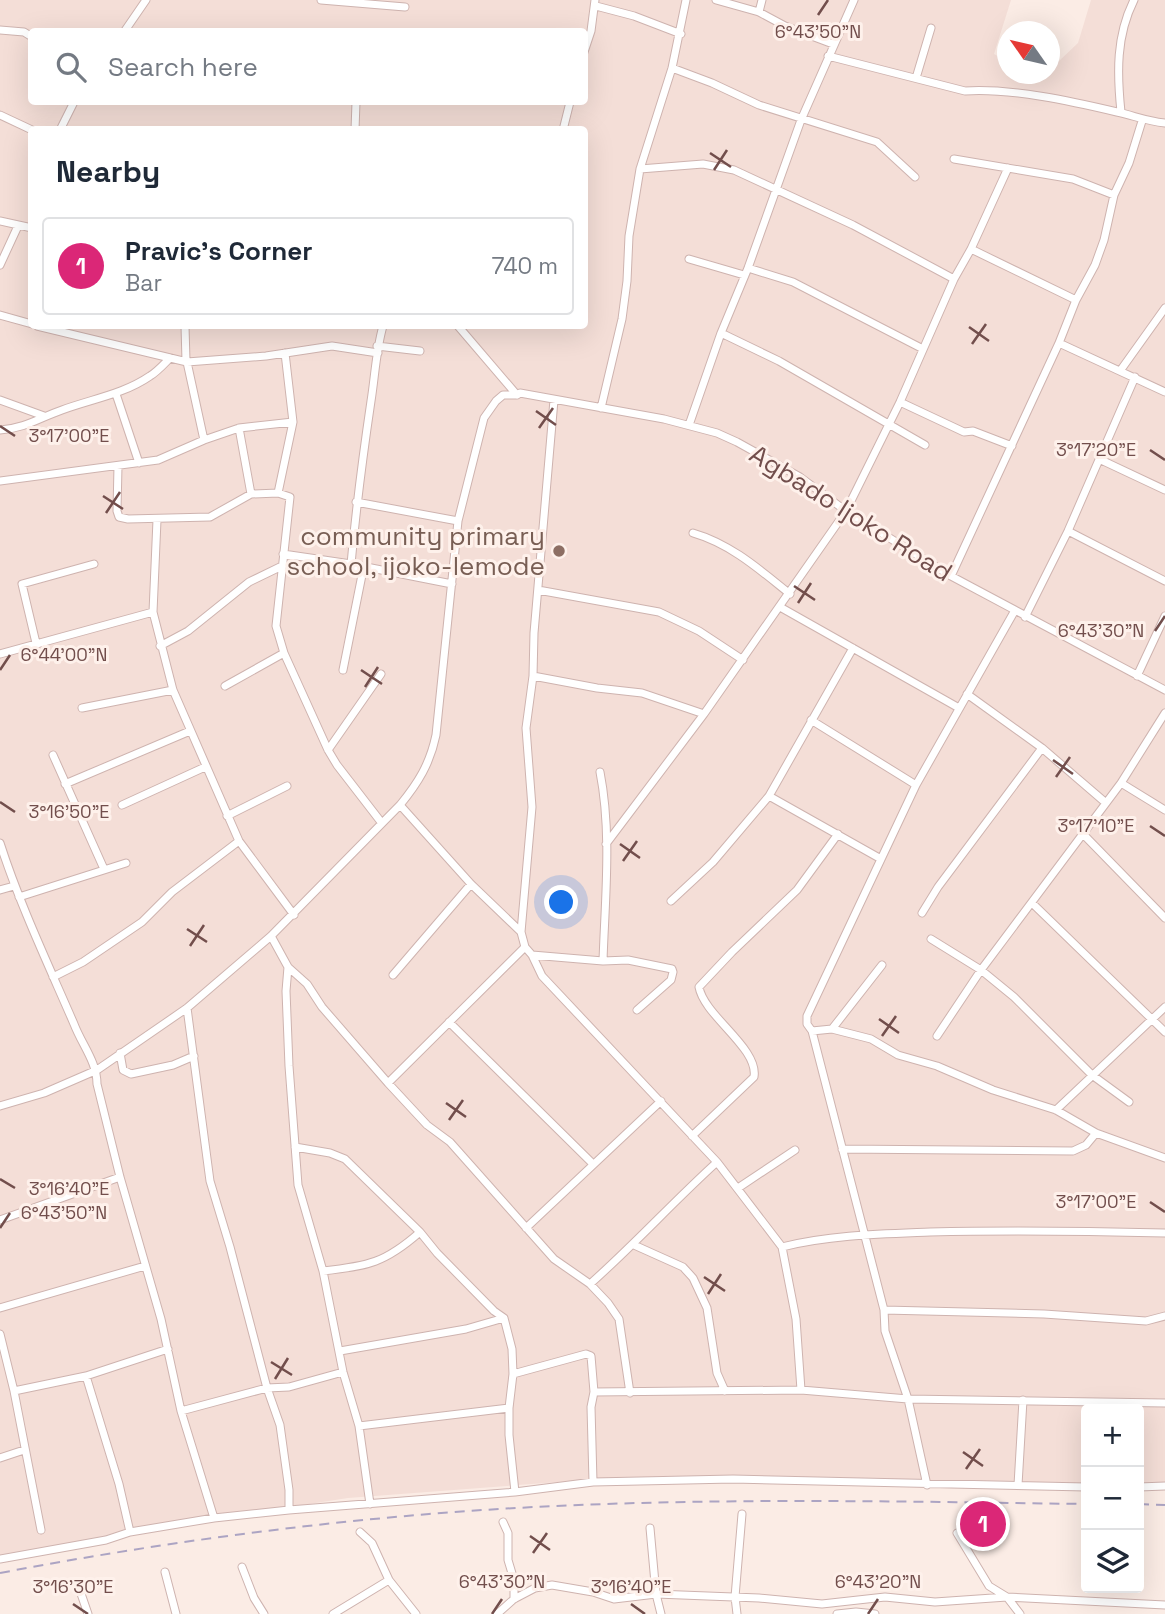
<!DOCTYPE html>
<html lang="en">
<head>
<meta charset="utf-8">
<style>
	body { margin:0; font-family:"Space Grotesk",sans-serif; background:#f6f6f7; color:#1f2937 }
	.controls { position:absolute; right:21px; bottom:21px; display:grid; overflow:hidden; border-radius:7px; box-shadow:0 7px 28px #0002 }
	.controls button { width:63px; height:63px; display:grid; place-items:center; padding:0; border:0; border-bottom:2px solid #e0e1e3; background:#fff; color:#1f2937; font:35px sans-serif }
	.compass { position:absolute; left:997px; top:21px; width:63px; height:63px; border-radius:50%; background:#fff; box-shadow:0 7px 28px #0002; rotate:304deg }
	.you { position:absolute; left:562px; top:903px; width:24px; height:24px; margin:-18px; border:5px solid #fff; border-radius:50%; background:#1a73e8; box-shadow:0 0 0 10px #1a73e833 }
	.badge { display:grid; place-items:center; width:46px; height:46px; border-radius:50%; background:#db2777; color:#fff; font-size:23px; font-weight:700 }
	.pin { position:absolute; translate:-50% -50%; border:4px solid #fff; box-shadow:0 2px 7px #0006 }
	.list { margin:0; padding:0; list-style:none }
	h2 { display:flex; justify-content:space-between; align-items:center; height:91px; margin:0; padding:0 28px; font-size:30px }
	h2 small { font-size:23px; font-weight:400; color:#747a83 }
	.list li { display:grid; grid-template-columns:46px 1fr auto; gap:21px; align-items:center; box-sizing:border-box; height:98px; margin:0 14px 14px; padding:0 14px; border:2px solid #e0e1e3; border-radius:7px }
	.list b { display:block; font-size:26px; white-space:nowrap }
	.list p { margin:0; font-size:23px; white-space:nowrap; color:#747a83 }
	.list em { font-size:23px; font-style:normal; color:#747a83 }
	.icon { flex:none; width:38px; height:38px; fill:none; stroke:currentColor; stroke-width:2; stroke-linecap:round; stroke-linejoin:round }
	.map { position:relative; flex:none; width:1165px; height:1614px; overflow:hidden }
	.search { position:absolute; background:#fff; box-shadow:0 7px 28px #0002; left:28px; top:28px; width:560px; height:77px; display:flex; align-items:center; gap:18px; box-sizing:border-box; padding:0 24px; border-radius:7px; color:#747a83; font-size:26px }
	.panel { position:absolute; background:#fff; box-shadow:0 7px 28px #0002; left:28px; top:126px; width:560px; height:203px; border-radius:7px }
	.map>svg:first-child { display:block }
	.residential { fill:#f4ded7; fill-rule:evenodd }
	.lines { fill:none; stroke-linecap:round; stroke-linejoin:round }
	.street-casing { stroke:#ceb3af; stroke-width:9 }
	.street { stroke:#fff; stroke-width:7 }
	.rail { stroke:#aca4c3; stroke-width:2; stroke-dasharray:10 7; stroke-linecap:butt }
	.ticks { fill:none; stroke:#724e4c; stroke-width:2.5 }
	.education-dot { fill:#8d6e63; stroke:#fef1eb; stroke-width:2.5 }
	.labels { text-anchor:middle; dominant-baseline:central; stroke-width:6; stroke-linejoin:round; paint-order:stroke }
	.street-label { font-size:26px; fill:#724e4c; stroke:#fef1eb }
	.education-label { font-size:26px; fill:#785e54; stroke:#fef1eb; text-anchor:end }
	.ticks-label { font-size:18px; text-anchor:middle; fill:#724e4c; stroke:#fef1eb; stroke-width:6; stroke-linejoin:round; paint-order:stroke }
</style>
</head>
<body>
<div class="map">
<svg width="1165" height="1614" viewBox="0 0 1165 1614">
	<rect width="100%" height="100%" fill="#fbece5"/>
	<path class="residential" d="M 0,0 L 1011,0 L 994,54 L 1007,61 L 1007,74 L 1050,74 L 1050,63 L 1059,61 L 1078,43 L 1091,0 L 1165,0 L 1165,1485 L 1139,1486 L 1139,1409 L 1086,1409 L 1086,1485 L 744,1476 L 572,1481 L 348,1498 L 147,1529 L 0,1556 ZM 32,32 L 584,32 L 584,102 L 32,102 ZM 32,130 L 584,130 L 584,326 L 32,326 Z"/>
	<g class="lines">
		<defs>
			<path id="street" d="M 321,0 L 405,7
				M 716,0 L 759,12 L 785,26 L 833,44
				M 596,6 L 634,16 L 681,34
				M 759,12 L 762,0
				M 0,30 L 24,32 L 32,37
				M 124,32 L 146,0
				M 584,52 L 591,31 L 595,0
				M 828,56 L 965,91 C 1011,88 1071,101 1117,112 C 1135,116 1146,121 1165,123
				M 672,68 L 712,83 L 759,105 L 877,142 L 915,177
				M 916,78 L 931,28
				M 1121,112 C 1117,73 1116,36 1134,0
				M 0,115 L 32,130
				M 60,130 L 74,102
				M 355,130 L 356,102
				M 563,130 L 570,102
				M 954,159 L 1073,179 L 1114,195
				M 640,169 L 703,164 L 734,170 L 853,225 L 954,279
				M 0,221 L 32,228
				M 971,249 L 1076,300
				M 689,259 L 744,275
				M 0,265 L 18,226
				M 748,268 L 793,282 L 923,349
				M 0,315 L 32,324
				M 37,326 L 187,362 L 266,356 L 332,346 L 378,353
				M 185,326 L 186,361
				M 458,326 L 517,395
				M 721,333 L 779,361 L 925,445
				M 1059,343 L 1165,392
				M 377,346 L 420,351
				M 187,362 L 204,440
				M 1120,371 L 1165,308
				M 116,394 L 139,463
				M 0,400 L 44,416
				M 900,402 L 964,432 L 973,431 L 1012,446
				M 601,408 L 622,319 L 627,281 L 629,236 L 640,169 L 672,68 L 686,0
				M 689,425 L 721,333 L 748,268 L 801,120 L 854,0
				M 239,428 L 293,422
				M 0,430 C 26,428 39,418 62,410 C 92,399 124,394 150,376 C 157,372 164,364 170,358
				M 1099,459 L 1165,490
				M 118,466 L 117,511 L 119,517 L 128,519 L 210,517 L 251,494 L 278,493 L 290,497 L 276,626 L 284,653 L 328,750 L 337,765 L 381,822
				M 0,481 L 158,460 L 204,440 L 239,428 L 251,494
				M 278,493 L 293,422 L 285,353
				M 356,502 L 458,521
				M 157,520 L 153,612 L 173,690 L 239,841 L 294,915
				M 1068,531 L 1165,581
				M 693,533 C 731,544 760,570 790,594
				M 283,554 L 351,564 L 452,584
				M 951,576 L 1059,343 L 1076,300 L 1095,265 L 1104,240 L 1114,195 L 1129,163 L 1142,121
				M 538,590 L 659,612 L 699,631 L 743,660
				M 780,607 L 959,708
				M 1014,612 L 916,785 L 807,1016 L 807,1024 L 812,1031 L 832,1029 L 871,1039 L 898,1055 L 937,1066 L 993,1090 L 1056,1110 L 1096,1133 L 1165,1158
				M 1025,617 L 1068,531 L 1135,377
				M 36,643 L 22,584 L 94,564
				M 160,646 L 188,631 L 249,582 L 282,566
				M 0,654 L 153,612
				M 343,670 L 362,575 L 351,564 C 356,509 363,455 371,401 C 375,376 376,350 383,326
				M 533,676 L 597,688 L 642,693 L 704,714
				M 1137,676 L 1165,616
				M 225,686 L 284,653
				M 967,694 L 1042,748 L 1106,803
				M 82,708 L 173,690
				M 811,720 L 916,785
				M 328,750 L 381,674
				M 53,755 L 104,869
				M 600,772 C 612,833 605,899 603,961
				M 1121,783 L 1165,810
				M 65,784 L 190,731
				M 769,796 L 881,859
				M 122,805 L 205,767
				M 400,805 L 471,884 L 521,932 L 525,947 L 532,955 L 542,976 L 717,1162 L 782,1247 L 796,1319 L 801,1390
				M 227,816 L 287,786
				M 1083,834 L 1165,918
				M 0,843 C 20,905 48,964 74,1024 C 82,1045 97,1062 97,1084 L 120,1177 L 161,1319 L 181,1411 L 214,1518
				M 606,844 L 704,714 L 846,511 L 900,402 L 954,279 L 971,249 L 1008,168
				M 0,890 L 14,886
				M 19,897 L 126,863
				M 671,901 L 713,862 L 769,796 L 853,648
				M 1032,903 L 1165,1032
				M 922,913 L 938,887 L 1042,748
				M 521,932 L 532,807 L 526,728 L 533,676 L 534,633 L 554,400
				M 271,936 L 288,967 L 307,984 L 322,1007 L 388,1083 L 427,1125 L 450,1142 L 554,1259 L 590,1284 L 608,1303 L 619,1319 L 630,1393
				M 931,939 L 981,970 L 1014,997 L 1092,1075 L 1129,1102
				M 532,955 L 603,961 L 628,960 L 672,969 L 673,972 L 671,980 L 637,1010
				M 288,967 L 286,991 L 289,1066 L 298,1185 L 323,1271 L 343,1372 L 359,1426 L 370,1504
				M 393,975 L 471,884
				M 53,977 L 83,962 L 142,922 L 172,892 L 239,841
				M 187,1008 L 210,1181 L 230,1247 L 267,1388 L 280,1425 L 289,1490 L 289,1510
				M 449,1022 L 593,1164
				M 832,1029 L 882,965
				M 812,1031 L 884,1310 L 885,1331 L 908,1399 L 927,1485
				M 937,1036 L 981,970 L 1121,783 L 1165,713
				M 120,1053 L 123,1070 L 131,1074 L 173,1065 L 194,1056
				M 388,1083 L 525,947
				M 0,1106 L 44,1093 L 97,1070 L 187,1008 L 271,936 L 400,805 C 418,783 430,764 436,735 L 458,521 L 484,418 L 496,401 L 503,395 L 517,395 L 520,393 L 664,419 L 717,433 L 737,442 L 800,477 L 846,511 L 951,576 L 1165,690
				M 1056,1110 L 1165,1007
				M 692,1136 L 754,1077 C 759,1048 704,1016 699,987 L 732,952 L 797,890 L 838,834
				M 295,1147 L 330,1153 L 345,1159 L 420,1232 L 437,1253 L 494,1311 L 504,1318 L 512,1349 L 513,1374 L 509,1408 L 509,1435 L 515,1492
				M 842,1149 L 1073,1151 L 1086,1145 L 1096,1133
				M 738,1188 L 795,1150
				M 0,1220 L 120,1177
				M 526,1228 L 661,1101
				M 634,1245 L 683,1267 L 693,1278 L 707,1308 L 717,1373 L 725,1391
				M 782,1247 C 830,1235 881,1234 930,1232 C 1009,1230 1087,1231 1165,1233
				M 323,1271 C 368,1266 385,1263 420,1232
				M 590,1284 C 634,1245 673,1202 717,1162
				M 0,1308 L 145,1266
				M 884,1310 L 1044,1314 L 1146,1321 L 1165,1316
				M 0,1334 L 14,1391 L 41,1530
				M 340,1351 L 466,1329 L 504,1318
				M 513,1374 L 586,1354 L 591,1356 L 594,1392 L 591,1407 L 593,1482
				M 86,1376 L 119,1484 L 130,1532
				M 14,1391 L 86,1376 L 168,1349
				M 594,1392 L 801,1390 L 908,1399 L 1165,1403
				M 181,1411 L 267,1388 L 289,1387 L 343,1372
				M 359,1426 L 509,1408
				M 0,1458 L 24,1450
				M 1018,1485 L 1023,1400
				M 1139,1487 L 1165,1486
				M 503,1522 L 508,1533 L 508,1560 L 514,1580 L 514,1599
				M 650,1528 L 656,1594 L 661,1614
				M 360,1532 L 372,1543 L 389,1580 L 416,1614
				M 957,1533 L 989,1586 L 1007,1597 L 1020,1614
				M 0,1559 L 106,1540 L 130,1532 L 214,1518 L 289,1510 L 515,1492 L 593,1482 L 733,1479 L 1086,1487
				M 242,1567 L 254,1598 L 264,1614
				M 165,1572 L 176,1614
				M 77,1582 L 88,1614
				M 333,1614 L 389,1580
				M 497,1614 L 514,1599 L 535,1588 L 552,1585 L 593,1592 L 614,1599 L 656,1594 L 759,1598 L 822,1604 L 885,1597 L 935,1602 L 1007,1597 L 1165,1605
				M 737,1614 L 735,1597 L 742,1514
				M 837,1614 L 856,1612 L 875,1614"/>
		</defs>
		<use href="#street" class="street-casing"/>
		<use href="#street" class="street"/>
		<path class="rail" d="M 1139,1504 L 1165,1505
			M 0,1573 C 142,1546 285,1526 429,1514 C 648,1496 867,1501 1086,1504"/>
	</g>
	<path class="ticks" d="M 818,15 L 828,0M 710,153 L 731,167M 714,170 L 727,150M 969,327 L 989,341M 972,344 L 986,324M 536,411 L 556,425M 0,426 L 15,436M 539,428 L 553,408M 1150,450 L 1165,460M 103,496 L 123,509M 106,513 L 120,492M 794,586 L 815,600M 798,603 L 811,583M 1155,631 L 1165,616M 0,670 L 10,655M 361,670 L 382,684M 365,687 L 378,667M 1053,760 L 1073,774M 1056,777 L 1070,757M 0,802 L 15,812M 1150,826 L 1165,836M 620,844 L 640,858M 623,861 L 637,841M 187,929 L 207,942M 190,946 L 204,925M 879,1019 L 899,1033M 882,1036 L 896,1016M 446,1103 L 466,1117M 449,1120 L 463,1100M 0,1179 L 15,1188M 1150,1202 L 1165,1212M 0,1228 L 10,1213M 704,1277 L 725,1291M 708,1294 L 721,1274M 271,1362 L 292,1375M 275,1379 L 288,1358M 963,1452 L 983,1466M 966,1469 L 980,1449M 530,1536 L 550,1550M 533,1553 L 547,1533M 73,1604 L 88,1614M 631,1604 L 645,1614M 492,1614 L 502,1599M 868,1614 L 878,1599"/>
	<circle class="education-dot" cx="559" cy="551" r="7"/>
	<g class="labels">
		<g class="street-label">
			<text transform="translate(851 513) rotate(32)">Agbado Ijoko Road</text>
		</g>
		<g class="education-label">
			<text x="545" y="536">community primary<tspan x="545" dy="30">school, ijoko-lemode</tspan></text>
		</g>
	</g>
	<g class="ticks-label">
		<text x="818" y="38">6°43'50"N</text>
		<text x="69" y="442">3°17'00"E</text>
		<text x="1096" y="456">3°17'20"E</text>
		<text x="1101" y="637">6°43'30"N</text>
		<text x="64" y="661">6°44'00"N</text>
		<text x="69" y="818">3°16'50"E</text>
		<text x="1096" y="832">3°17'10"E</text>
		<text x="69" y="1195">3°16'40"E</text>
		<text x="1096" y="1208">3°17'00"E</text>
		<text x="64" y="1219">6°43'50"N</text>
		<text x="502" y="1588">6°43'30"N</text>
		<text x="878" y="1588">6°43'20"N</text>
		<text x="73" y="1593">3°16'30"E</text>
		<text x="631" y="1593">3°16'40"E</text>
	</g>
</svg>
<div class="controls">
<button>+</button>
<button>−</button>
<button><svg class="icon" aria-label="layers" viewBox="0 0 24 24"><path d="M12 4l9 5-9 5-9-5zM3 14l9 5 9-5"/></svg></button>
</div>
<svg class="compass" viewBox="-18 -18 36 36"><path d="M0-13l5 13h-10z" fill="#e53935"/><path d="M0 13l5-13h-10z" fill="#747a83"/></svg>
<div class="you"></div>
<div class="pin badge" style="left:983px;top:1524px">1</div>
<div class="search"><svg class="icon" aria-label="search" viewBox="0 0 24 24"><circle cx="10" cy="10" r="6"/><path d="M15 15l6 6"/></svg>Search here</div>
<section class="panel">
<h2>Nearby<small></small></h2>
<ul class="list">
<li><span class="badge">1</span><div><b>Pravic's Corner</b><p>Bar</p></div><em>740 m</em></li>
</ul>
</section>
</div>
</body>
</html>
